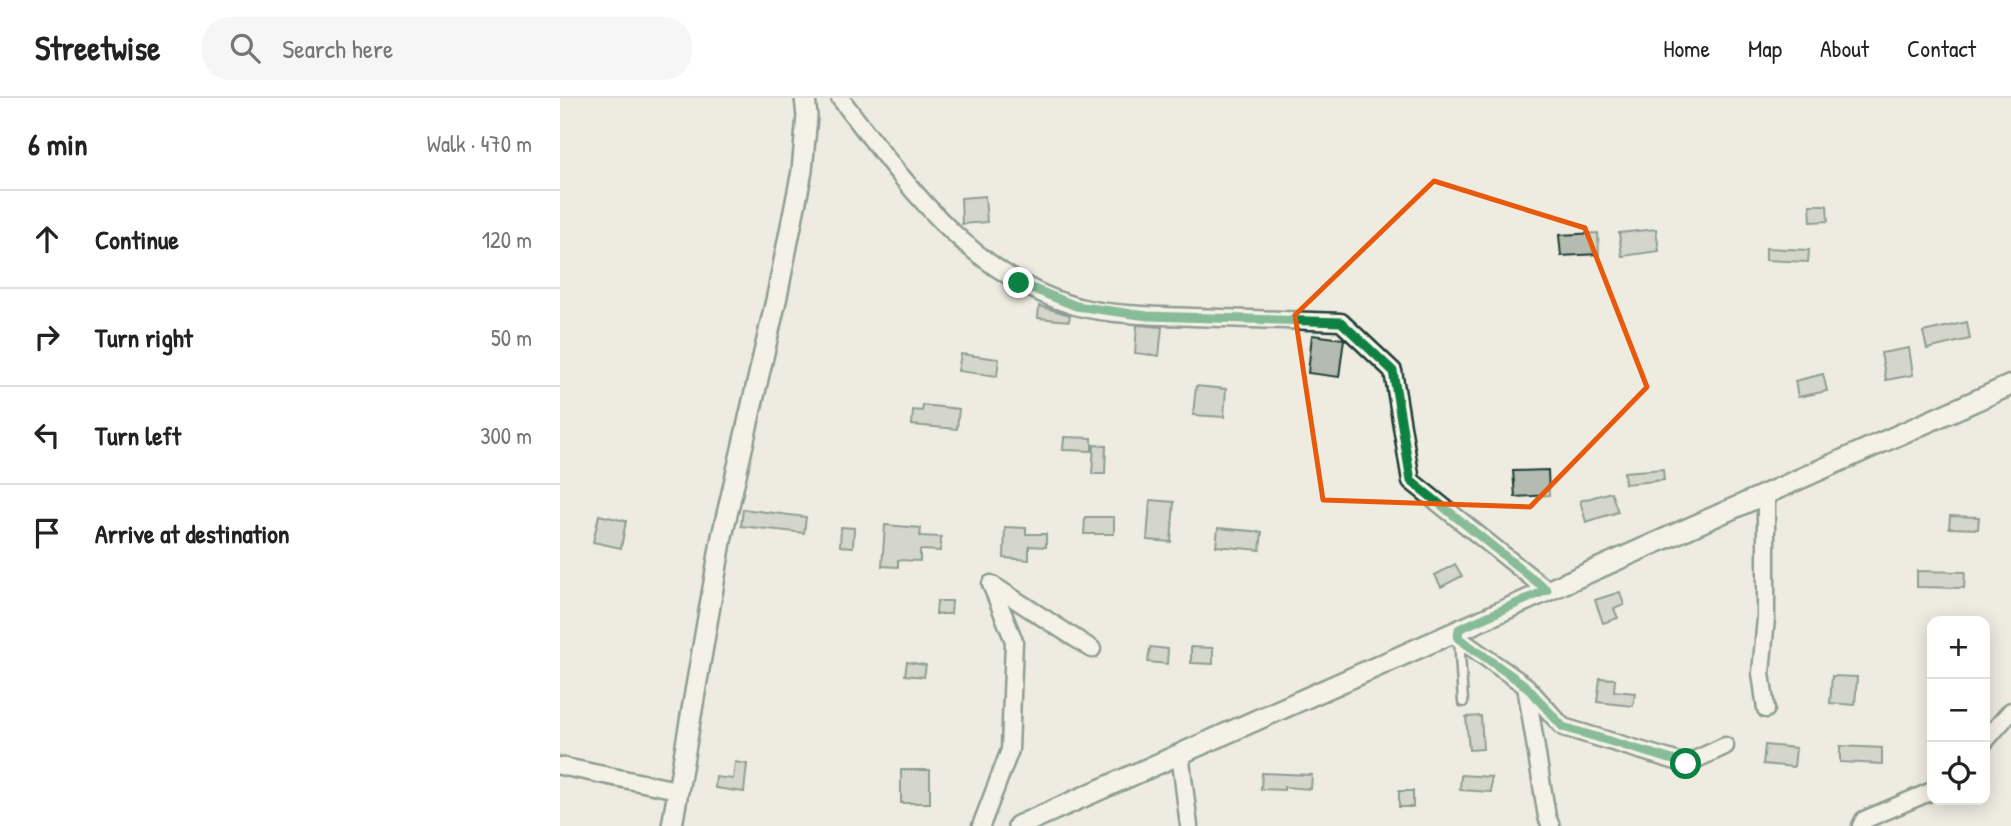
<!DOCTYPE html>
<html lang="en">
<head>
<meta charset="utf-8">
<style>
	body { margin:0; font-family:"Patrick Hand",sans-serif; background:#f6f6f6; color:#222 }
	.controls { position:absolute; right:21px; bottom:21px; display:grid; overflow:hidden; border-radius:14px; box-shadow:0 4px 18px #0003 }
	.controls button { width:63px; height:63px; display:grid; place-items:center; padding:0; border:0; border-bottom:2px solid #e0e0e0; background:#fff; color:#222; font:35px sans-serif }
	.stop { position:absolute; width:21px; height:21px; margin:-16px; border:5px solid #0b8043; border-radius:50%; background:#fff }
	.stop.end { background:#0b8043; border-color:#fff; box-shadow:0 2px 7px #0008 }
	.list { margin:0; padding:0; list-style:none }
	h2 { display:flex; justify-content:space-between; align-items:center; height:91px; margin:0; padding:0 28px; font-size:30px }
	h2 small { font-size:23px; font-weight:400; color:#767676 }
	.list li { display:grid; grid-template-columns:46px 1fr auto; gap:21px; align-items:center; box-sizing:border-box; height:98px; padding:0 28px; border-top:2px solid #e0e0e0 }
	.list b { display:block; font-size:26px; white-space:nowrap }
	.list em { font-size:23px; font-style:normal; color:#767676 }
	.icon { flex:none; width:38px; height:38px; fill:none; stroke:currentColor; stroke-width:2; stroke-linecap:round; stroke-linejoin:round }
	.map { position:relative; flex:none; width:1451px; height:728px; overflow:hidden }
	header { display:flex; align-items:center; gap:42px; box-sizing:border-box; height:98px; padding:0 35px; background:#fff; border-bottom:2px solid #e0e0e0 }
	header strong { font-size:33px }
	nav { display:flex; gap:38px; margin-inline-start:auto; font-size:24px }
	.search { width:490px; height:63px; background:#f6f6f6; display:flex; align-items:center; gap:18px; box-sizing:border-box; padding:0 24px; border-radius:28px; color:#767676; font-size:26px }
	main { display:flex }
	aside { flex:1; background:#fff }
	.map>svg:first-child { display:block }
	.building { fill:#b4bbb0; stroke:#1f3d34; stroke-width:2 }
	.lines { fill:none; stroke-linecap:round; stroke-linejoin:round }
	.service-casing { stroke:#1f3d34; stroke-width:13 }
	.minor-casing { stroke:#1f3d34; stroke-width:21 }
	.tertiary-casing { stroke:#1f3d34; stroke-width:24 }
	.service { stroke:#fbf7ec; stroke-width:8 }
	.minor { stroke:#fbf7ec; stroke-width:16 }
	.tertiary { stroke:#fbf7ec; stroke-width:19 }
	.route { stroke:#0b8043; stroke-width:9 }
	.marked { fill:none; stroke:#e8590c; stroke-width:5; stroke-linejoin:round }
</style>
</head>
<body>
<header>
<strong>Streetwise</strong>
<div class="search"><svg class="icon" aria-label="search" viewBox="0 0 24 24"><circle cx="10" cy="10" r="6"/><path d="M15 15l6 6"/></svg>Search here</div>
<nav><a>Home</a><a>Map</a><a>About</a><a>Contact</a></nav>
</header>
<main>
<aside>
<h2>6 min<small>Walk · 470 m</small></h2>
<ul class="list">
<li><svg class="icon" aria-label="ahead" viewBox="0 0 24 24"><path d="M12 20V5M6 11l6-6 6 6"/></svg><div><b>Continue</b></div><em>120 m</em></li>
<li><svg class="icon" aria-label="right" viewBox="0 0 24 24"><path d="M7 20v-9h11M14 6l5 5-5 5"/></svg><div><b>Turn right</b></div><em>50 m</em></li>
<li><svg class="icon" aria-label="left" viewBox="0 0 24 24"><path d="M17 20v-9H6M10 6l-5 5 5 5"/></svg><div><b>Turn left</b></div><em>300 m</em></li>
<li><svg class="icon" aria-label="arrive" viewBox="0 0 24 24"><path d="M6 21V4h12l-3 4 3 4H6"/></svg><div><b>Arrive at destination</b></div></li>
</ul>
</aside>
<div class="map">
<svg width="1451" height="728" viewBox="0 0 1451 728">
	<rect width="100%" height="100%" fill="#eeece1"/>
	<filter id="ink" filterUnits="userSpaceOnUse"><feTurbulence type="fractalNoise" baseFrequency=".0143" numOctaves="2"/><feDisplacementMap in="SourceGraphic" scale="14" xChannelSelector="R" yChannelSelector="G"/><feConvolveMatrix kernelMatrix="1 2 1 2 8 2 1 2 1" color-interpolation-filters="sRGB"/></filter>
	<g filter="url(#ink)">
		<path class="building" d="M 425,98 L 427,124 L 402,126 L 401,100 Z
			M 1250,107 L 1267,107 L 1268,123 L 1251,124 Z
			M 1096,131 L 1099,153 L 1062,158 L 1059,135 Z
			M 1038,135 L 1039,156 L 1001,158 L 999,137 Z
			M 1206,150 L 1249,152 L 1248,164 L 1206,162 Z
			M 479,208 L 510,217 L 509,223 L 478,220 Z
			M 1407,224 L 1410,241 L 1367,251 L 1363,234 Z
			M 577,227 L 602,229 L 599,258 L 575,255 Z
			M 752,237 L 784,241 L 779,279 L 748,275 Z
			M 1349,250 L 1353,277 L 1326,282 L 1321,255 Z
			M 401,256 L 439,261 L 437,278 L 398,273 Z
			M 1263,276 L 1267,293 L 1238,299 L 1235,283 Z
			M 636,288 L 666,291 L 664,319 L 633,317 Z
			M 363,307 L 399,311 L 397,331 L 352,327 L 353,312 L 362,313 Z
			M 504,339 L 532,340 L 532,353 L 503,352 Z
			M 534,347 L 546,348 L 545,376 L 532,376 Z
			M 1103,371 L 1104,382 L 1065,386 L 1064,374 Z
			M 988,372 L 989,397 L 955,399 L 953,373 Z
			M 1051,394 L 1058,414 L 1026,424 L 1020,403 Z
			M 590,402 L 614,404 L 611,444 L 587,442 Z
			M 183,411 L 246,419 L 244,435 L 181,428 Z
			M 39,417 L 66,423 L 61,450 L 33,444 Z
			M 1390,418 L 1419,419 L 1418,431 L 1389,430 Z
			M 525,419 L 554,419 L 554,436 L 524,436 Z
			M 325,427 L 361,430 L 360,438 L 381,439 L 380,453 L 360,452 L 360,463 L 338,462 L 338,469 L 322,468 Z
			M 281,429 L 294,430 L 293,449 L 280,448 Z
			M 445,429 L 466,430 L 466,436 L 486,436 L 486,449 L 469,448 L 469,462 L 444,460 Z
			M 658,430 L 702,434 L 700,452 L 656,448 Z
			M 895,466 L 902,478 L 881,489 L 875,477 Z
			M 1357,473 L 1405,474 L 1404,490 L 1357,489 Z
			M 1060,494 L 1064,507 L 1054,511 L 1058,520 L 1043,525 L 1035,502 Z
			M 377,503 L 392,503 L 391,516 L 376,516 Z
			M 590,549 L 608,551 L 607,566 L 588,564 Z
			M 631,549 L 653,550 L 653,566 L 631,565 Z
			M 347,564 L 366,567 L 364,579 L 345,577 Z
			M 1272,578 L 1297,579 L 1295,607 L 1270,605 Z
			M 1040,580 L 1055,581 L 1054,593 L 1075,595 L 1073,608 L 1037,604 Z
			M 921,618 L 923,651 L 909,652 L 906,619 Z
			M 1205,647 L 1236,650 L 1234,669 L 1203,666 Z
			M 1280,648 L 1322,650 L 1322,666 L 1280,664 Z
			M 175,664 L 187,666 L 184,694 L 155,690 L 156,679 L 173,681 Z
			M 341,672 L 370,672 L 370,705 L 341,705 Z
			M 702,675 L 752,677 L 751,691 L 724,689 L 724,692 L 701,691 Z
			M 901,677 L 931,679 L 931,694 L 900,692 Z
			M 839,693 L 853,693 L 853,709 L 839,709 Z"/>
		<g class="lines">
			<defs>
				<path id="service" d="M 899,540 L 903,604"/>
				<path id="minor" d="M 280,0 C 344,83 409,177 515,208 C 548,217 597,218 632,219 C 681,221 731,222 781,224 L 833,273 L 851,383 L 987,492
					M 1206,395 L 1206,520 L 1201,575 L 1206,611
					M 899,531 L 898,540 L 966,588 L 987,719 L 991,728
					M 966,588 L 1003,629 L 1126,666 L 1165,648
					M 1425,643 L 1451,613
					M 620,655 L 629,728
					M 0,668 L 117,692
					M 421,728 L 450,652 L 454,543 L 431,486 L 532,551
					M 1301,728 L 1304,722 L 1372,693"/>
				<path id="tertiary" d="M 112,728 L 162,438 L 217,198 L 242,73 L 247,18 L 245,0
					M 458,728 L 1451,287"/>
			</defs>
			<use href="#service" class="service-casing"/>
			<use href="#minor" class="minor-casing"/>
			<use href="#tertiary" class="tertiary-casing"/>
			<use href="#service" class="service"/>
			<use href="#minor" class="minor"/>
			<use href="#tertiary" class="tertiary"/>
		</g>
	</g>
	<g class="lines" filter="url(#ink)">
		<path class="route" d="M 459,185 L 516,208 L 587,218 L 781,224 L 833,273 L 851,383 L 987,492 L 899,531 L 898,540 L 966,588 L 1003,629 L 1126,666"/>
	</g>
	<path d="M0 0H1451V728H0ZM 874,83 L 1025,130 L 1087,289 L 970,409 L 763,402 L 735,217 Z" fill="#eeece1" fill-opacity=".55" fill-rule="evenodd"/>
	<path class="marked" d="M 874,83 L 1025,130 L 1087,289 L 970,409 L 763,402 L 735,217 Z"/>
</svg>
<div class="controls">
<button>+</button>
<button>−</button>
<button><svg class="icon" aria-label="locate" viewBox="0 0 24 24"><circle cx="12" cy="12" r="6"/><path d="M12 2v4M12 18v4M2 12h4M18 12h4"/></svg></button>
</div>
<div class="stop" style="left:1126px;top:666px"></div>
<div class="stop end" style="left:459px;top:185px"></div>
</div>
</main>
</body>
</html>
